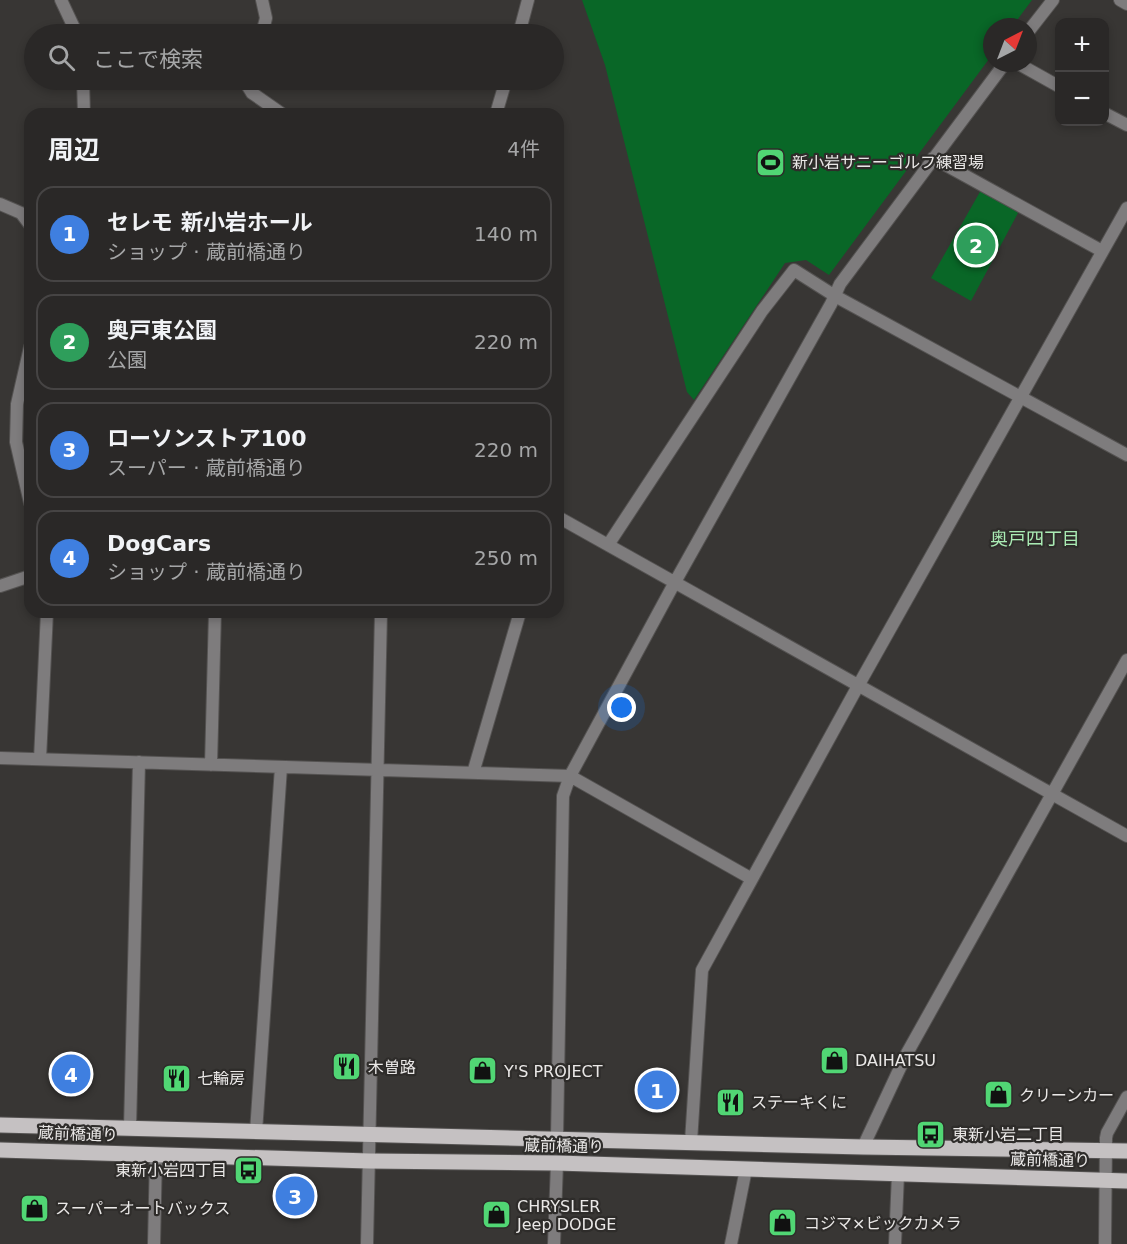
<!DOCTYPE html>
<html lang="ja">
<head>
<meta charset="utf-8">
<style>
	body { margin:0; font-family:"DejaVu Sans","Noto Sans JP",sans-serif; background:#363433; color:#f1f3f6 }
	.controls { position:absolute; right:18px; top:18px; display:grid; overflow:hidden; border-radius:12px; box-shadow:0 3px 9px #0003 }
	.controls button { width:54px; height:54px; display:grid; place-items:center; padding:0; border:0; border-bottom:2px solid #464444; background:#2a2827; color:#f1f3f6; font:30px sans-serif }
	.compass { position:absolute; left:983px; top:18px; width:54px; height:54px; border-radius:50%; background:#2a2827; box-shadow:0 3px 9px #0003; rotate:42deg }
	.you { position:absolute; left:622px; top:708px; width:21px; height:21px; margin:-15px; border:4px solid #fff; border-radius:50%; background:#1a73e8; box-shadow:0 0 0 9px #1a73e833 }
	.badge { display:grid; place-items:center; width:39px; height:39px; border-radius:50%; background:#95b2f1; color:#fff; font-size:20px; font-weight:700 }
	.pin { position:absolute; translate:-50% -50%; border:3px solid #fff; box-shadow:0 2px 6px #0006 }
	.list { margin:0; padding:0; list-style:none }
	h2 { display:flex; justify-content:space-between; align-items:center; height:78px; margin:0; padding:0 24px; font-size:26px }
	h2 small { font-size:20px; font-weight:400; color:#a5a6a7 }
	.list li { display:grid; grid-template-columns:39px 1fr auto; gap:18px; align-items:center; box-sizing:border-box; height:96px; margin:0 12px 12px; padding:0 12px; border:2px solid #464444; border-radius:18px }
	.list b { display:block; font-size:22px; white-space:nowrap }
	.list p { margin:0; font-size:20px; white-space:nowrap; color:#a5a6a7 }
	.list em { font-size:20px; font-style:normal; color:#a5a6a7 }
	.icon { flex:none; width:33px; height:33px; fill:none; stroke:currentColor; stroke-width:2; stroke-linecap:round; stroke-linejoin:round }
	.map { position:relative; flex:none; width:1127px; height:1244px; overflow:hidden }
	.search { position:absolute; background:#2a2827; box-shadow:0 3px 9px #0003; left:24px; top:24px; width:540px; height:66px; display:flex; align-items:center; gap:15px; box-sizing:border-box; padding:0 21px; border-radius:33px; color:#a5a6a7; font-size:22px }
	.panel { position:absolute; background:#2a2827; box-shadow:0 3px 9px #0003; left:24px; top:108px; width:540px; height:510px; border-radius:18px }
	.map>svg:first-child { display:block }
	.green { fill:#096727 }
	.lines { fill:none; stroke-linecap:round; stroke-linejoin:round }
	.minor-casing { stroke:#545251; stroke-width:14 }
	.tertiary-casing { stroke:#545251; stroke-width:14 }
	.primary-casing { stroke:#545251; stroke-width:17 }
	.minor { stroke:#7e7c7d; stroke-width:12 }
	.tertiary { stroke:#7e7c7d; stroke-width:12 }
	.primary { stroke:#c5c1c2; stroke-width:15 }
	.labels { text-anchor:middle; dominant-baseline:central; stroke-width:4.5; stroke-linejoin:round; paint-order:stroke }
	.poi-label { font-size:16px; fill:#eae8e7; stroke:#2e2c2a; text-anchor:start }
	.street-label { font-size:16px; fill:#eae8e7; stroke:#2e2c2a }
	.neighbourhood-label { font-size:18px; fill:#aaebb4; stroke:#2e2c2a }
</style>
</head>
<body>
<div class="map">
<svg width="1127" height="1244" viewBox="0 0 1127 1244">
	<rect width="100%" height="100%" fill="#383634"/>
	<path class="green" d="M 582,0 L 1032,0 L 1012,27 L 992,27 L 992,55 L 829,275 L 806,260 L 785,263 L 694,400 L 687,392 L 605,65 Z
		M 981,190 L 1019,211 L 971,301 L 931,278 Z"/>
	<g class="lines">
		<defs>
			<path id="minor" d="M 61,0 L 77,34
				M 262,0 L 266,18 L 262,34
				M 1028,32 L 1053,0
				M 519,34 L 528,0
				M 1017,63 L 1060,87
				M 83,80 L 84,114
				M 244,80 L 252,93 L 282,114
				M 1104,113 L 1127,125
				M 496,114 L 506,80
				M 933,158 L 1102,251
				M 0,204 L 21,213 L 30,225
				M 30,347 L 17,404 L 16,442 L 30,503
				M 558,517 L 1127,836
				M 608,545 L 762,311 L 794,270 L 835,296 L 1127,455
				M 0,586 L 30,576
				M 0,758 L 570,776 L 752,879
				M 40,759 L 47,612
				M 211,765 L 215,612
				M 473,773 L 520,612
				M 130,1128 L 139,762
				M 256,1132 L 281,767
				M 557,1138 L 563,796 L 570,776 L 675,582 L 831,304 L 840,284 L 1005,63
				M 691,1142 L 702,970 L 858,686 L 1127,208
				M 863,1147 L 906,1055 L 1127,660
				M 154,1244 L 156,1154
				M 367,1244 L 381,612
				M 554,1244 L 557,1163
				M 1105,1244 L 1106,1138 L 1107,1133 L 1127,1097"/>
			<path id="tertiary" d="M 1120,0 L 1127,4
				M 731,1244 L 746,1169
				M 895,1244 L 898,1174"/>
			<path id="primary" d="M 0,1125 L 863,1147 L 1127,1151
				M 0,1150 L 369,1161 L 557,1163 L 1127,1181"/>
		</defs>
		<use href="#minor" class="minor-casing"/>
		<use href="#tertiary" class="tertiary-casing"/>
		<use href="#primary" class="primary-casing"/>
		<use href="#minor" class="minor"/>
		<use href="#tertiary" class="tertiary"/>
		<use href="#primary" class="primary"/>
	</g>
	<defs>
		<symbol id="stadium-square" viewBox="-11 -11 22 22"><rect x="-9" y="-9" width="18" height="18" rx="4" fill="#51d674" stroke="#2e2c2a"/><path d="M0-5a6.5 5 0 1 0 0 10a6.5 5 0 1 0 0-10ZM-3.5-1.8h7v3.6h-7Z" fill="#111"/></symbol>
		<symbol id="shop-square" viewBox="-11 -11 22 22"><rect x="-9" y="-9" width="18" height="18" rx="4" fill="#51d674" stroke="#2e2c2a"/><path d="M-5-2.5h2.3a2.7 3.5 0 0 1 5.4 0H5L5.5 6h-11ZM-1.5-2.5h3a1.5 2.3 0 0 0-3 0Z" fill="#111"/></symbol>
		<symbol id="restaurant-square" viewBox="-11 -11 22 22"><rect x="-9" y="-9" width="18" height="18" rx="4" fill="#51d674" stroke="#2e2c2a"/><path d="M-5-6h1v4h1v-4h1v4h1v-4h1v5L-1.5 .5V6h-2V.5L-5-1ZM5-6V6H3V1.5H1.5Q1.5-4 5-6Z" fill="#111"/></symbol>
		<symbol id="bus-square" viewBox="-11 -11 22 22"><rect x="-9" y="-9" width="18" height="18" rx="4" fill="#51d674" stroke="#2e2c2a"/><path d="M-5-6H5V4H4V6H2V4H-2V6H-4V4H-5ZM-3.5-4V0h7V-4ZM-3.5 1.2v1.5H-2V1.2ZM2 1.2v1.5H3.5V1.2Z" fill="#111"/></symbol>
	</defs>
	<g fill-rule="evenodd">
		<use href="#stadium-square" x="754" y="146" width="33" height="33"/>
		<use href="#shop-square" x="818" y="1044" width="33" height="33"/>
		<use href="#restaurant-square" x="330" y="1050" width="33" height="33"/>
		<use href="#shop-square" x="466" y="1054" width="33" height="33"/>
		<use href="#restaurant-square" x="160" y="1062" width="33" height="33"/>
		<use href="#shop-square" x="982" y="1078" width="33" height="33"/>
		<use href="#restaurant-square" x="714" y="1086" width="33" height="33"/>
		<use href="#bus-square" x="914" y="1118" width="33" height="33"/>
		<use href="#bus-square" x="232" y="1154" width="33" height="33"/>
		<use href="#shop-square" x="18" y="1192" width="33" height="33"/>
		<use href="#shop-square" x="480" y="1198" width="33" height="33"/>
		<use href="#shop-square" x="766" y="1206" width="33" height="33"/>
	</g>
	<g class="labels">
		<g class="poi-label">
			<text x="792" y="162">新小岩サニーゴルフ練習場</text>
			<text x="855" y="1060">DAIHATSU</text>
			<text x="368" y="1067">木曽路</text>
			<text x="504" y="1071">Y'S PROJECT</text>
			<text x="197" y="1078">七輪房</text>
			<text x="1019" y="1095">クリーンカー</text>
			<text x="751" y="1102">ステーキくに</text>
			<text x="952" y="1134">東新小岩二丁目</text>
			<text x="227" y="1170" text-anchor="end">東新小岩四丁目</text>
			<text x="517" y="1206">CHRYSLER<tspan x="517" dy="18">Jeep DODGE</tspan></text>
			<text x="55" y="1208">スーパーオートバックス</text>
			<text x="804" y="1223">コジマ×ビックカメラ</text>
		</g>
		<g class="street-label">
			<text transform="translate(78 1134) rotate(2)">蔵前橋通り</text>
			<text transform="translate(564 1146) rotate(1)">蔵前橋通り</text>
			<text transform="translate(1050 1160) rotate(1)">蔵前橋通り</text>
		</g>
		<g class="neighbourhood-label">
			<text x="1035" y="538">奥戸四丁目</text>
		</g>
	</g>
</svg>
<div class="controls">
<button>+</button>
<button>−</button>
</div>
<svg class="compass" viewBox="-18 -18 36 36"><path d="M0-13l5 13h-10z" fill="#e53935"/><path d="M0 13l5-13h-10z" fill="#a5a6a7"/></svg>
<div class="you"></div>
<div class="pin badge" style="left:657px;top:1090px;background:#3f7fe0">1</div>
<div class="pin badge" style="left:976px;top:245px;background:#2e9e5b">2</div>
<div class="pin badge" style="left:295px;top:1196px;background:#3f7fe0">3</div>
<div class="pin badge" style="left:71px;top:1074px;background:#3f7fe0">4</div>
<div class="search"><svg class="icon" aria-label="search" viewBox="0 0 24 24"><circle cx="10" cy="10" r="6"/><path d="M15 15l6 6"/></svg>ここで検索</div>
<section class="panel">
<h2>周辺<small>4件</small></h2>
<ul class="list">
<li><span class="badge" style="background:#3f7fe0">1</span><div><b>セレモ 新小岩ホール</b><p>ショップ · 蔵前橋通り</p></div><em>140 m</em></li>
<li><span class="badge" style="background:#2e9e5b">2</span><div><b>奥戸東公園</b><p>公園</p></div><em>220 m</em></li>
<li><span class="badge" style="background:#3f7fe0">3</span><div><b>ローソンストア100</b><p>スーパー · 蔵前橋通り</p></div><em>220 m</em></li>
<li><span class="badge" style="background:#3f7fe0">4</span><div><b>DogCars</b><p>ショップ · 蔵前橋通り</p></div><em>250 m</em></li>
</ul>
</section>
</div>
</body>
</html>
